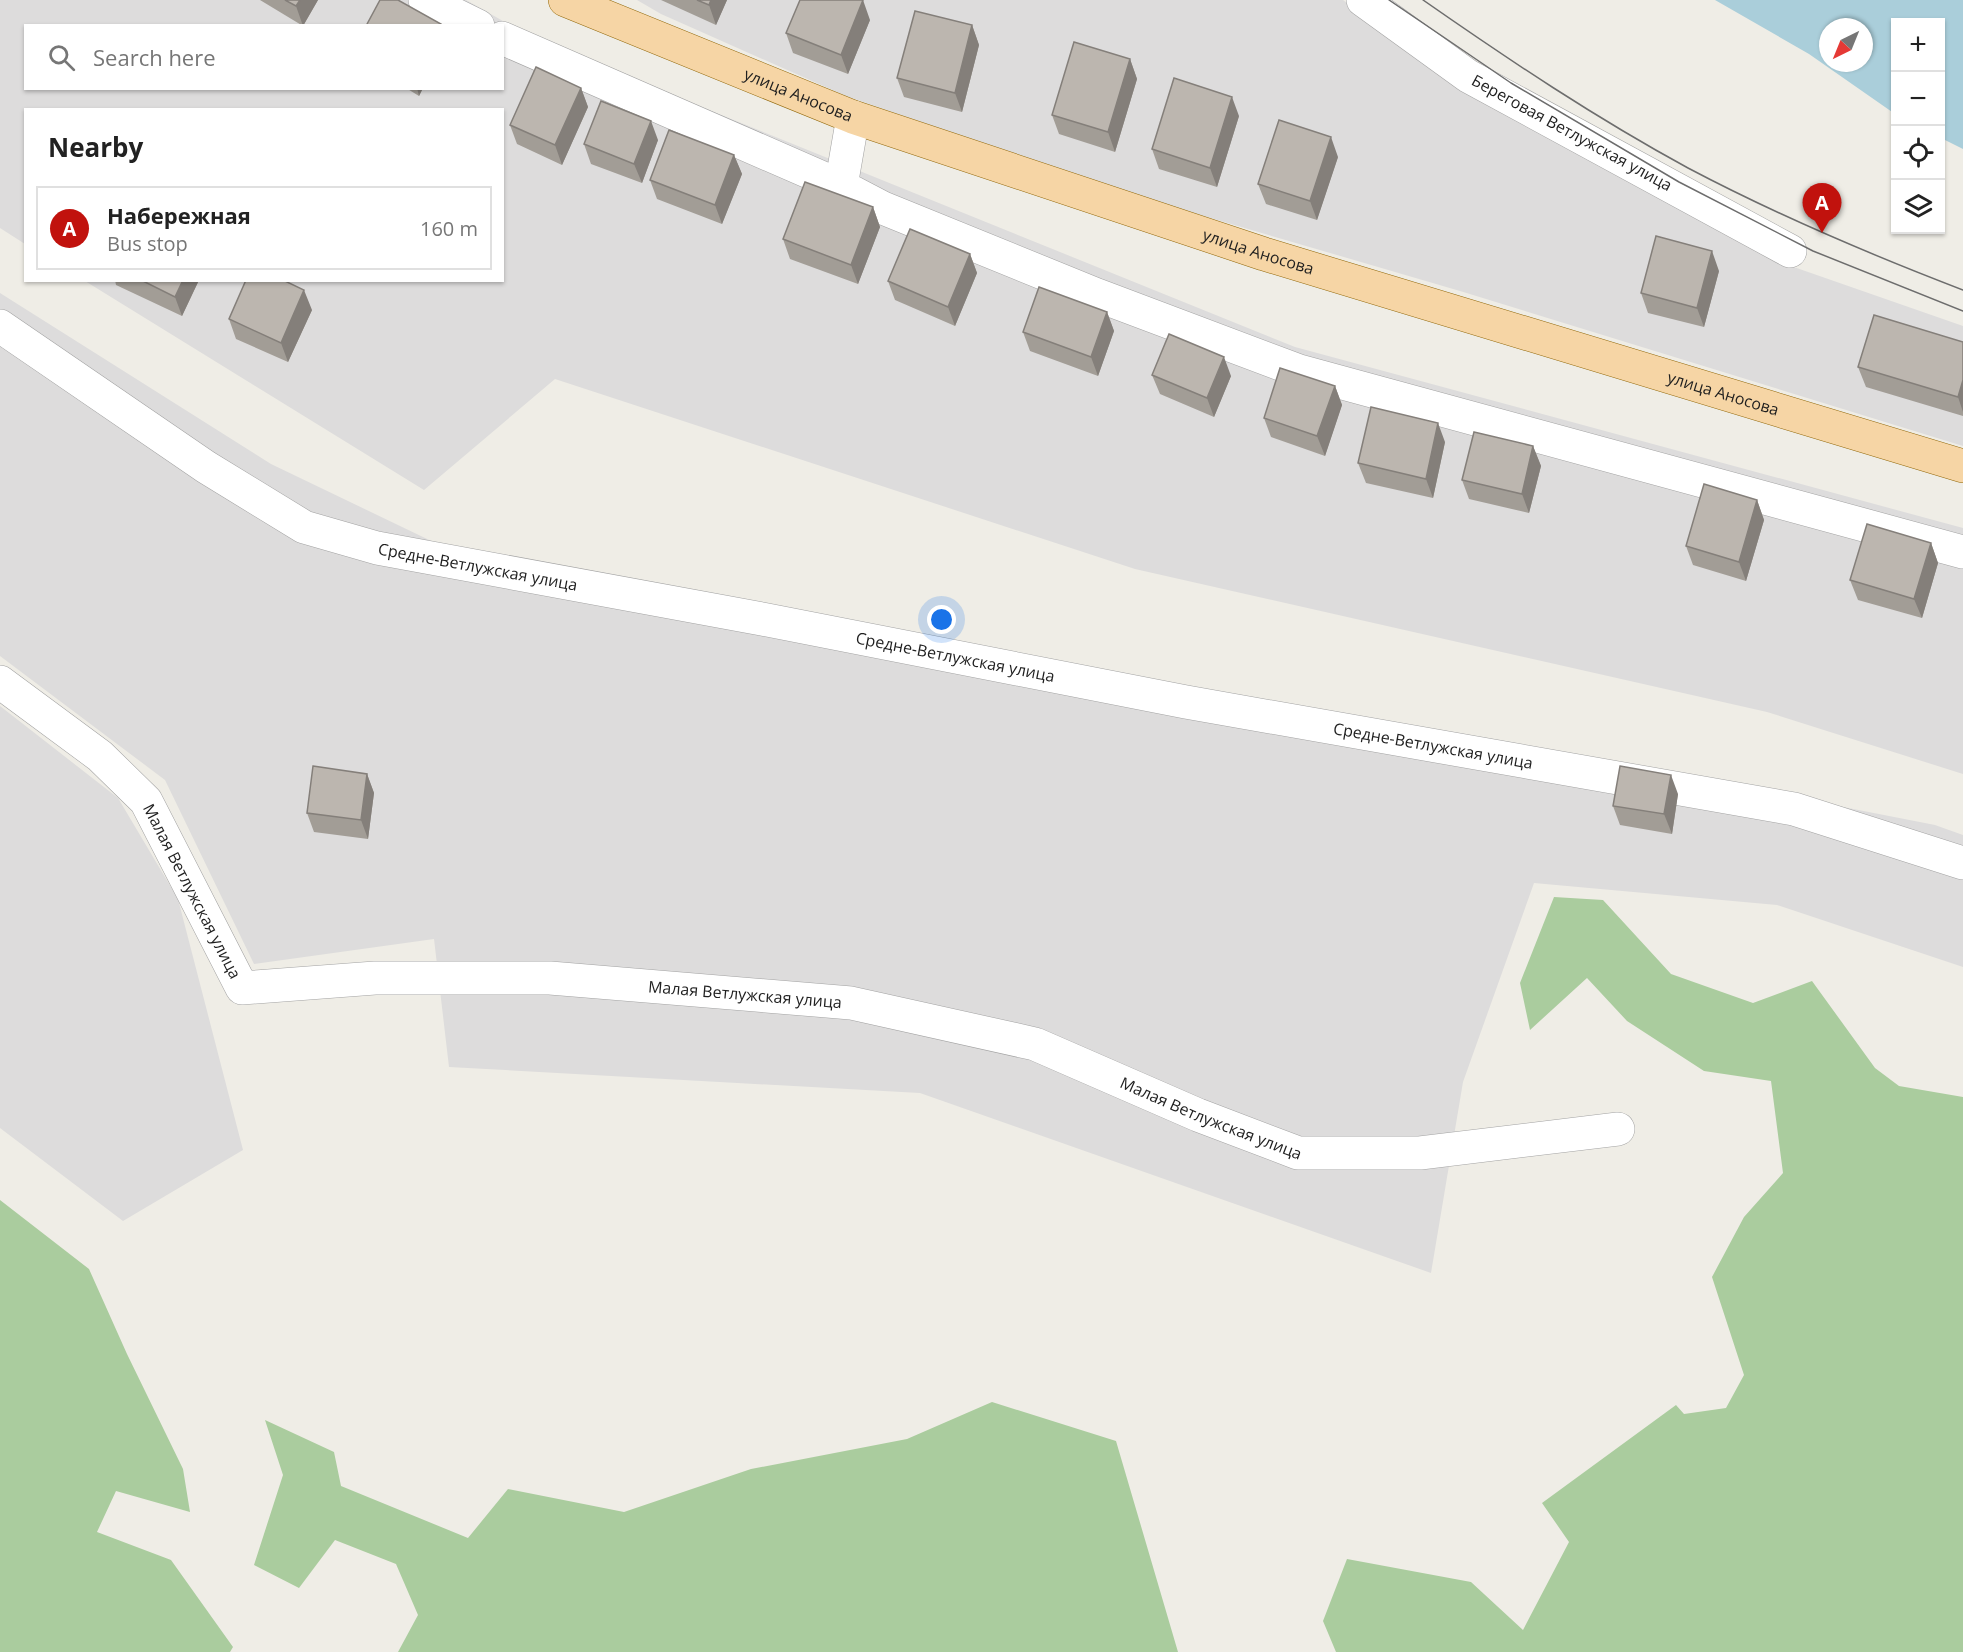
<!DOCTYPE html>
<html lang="en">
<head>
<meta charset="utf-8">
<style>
	body { margin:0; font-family:"Open Sans",sans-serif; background:#f6f6f6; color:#222 }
	.controls { position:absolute; right:18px; top:18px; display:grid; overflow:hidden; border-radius:0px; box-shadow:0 2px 4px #0004 }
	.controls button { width:54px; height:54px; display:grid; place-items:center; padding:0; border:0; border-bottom:2px solid #e0e0e0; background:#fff; color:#222; font:30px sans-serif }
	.compass { position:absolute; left:1819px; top:18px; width:54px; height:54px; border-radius:50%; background:#fff; box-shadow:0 2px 4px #0004; rotate:223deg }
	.you { position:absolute; left:942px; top:620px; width:21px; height:21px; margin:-15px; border:4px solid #fff; border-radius:50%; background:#1a73e8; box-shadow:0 0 0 9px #1a73e833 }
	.badge { display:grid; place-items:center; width:39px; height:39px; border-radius:50%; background:#c1120d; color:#fff; font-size:20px; font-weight:700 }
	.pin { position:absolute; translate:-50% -50px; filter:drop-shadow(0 2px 3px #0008) }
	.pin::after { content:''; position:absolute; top:32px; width:21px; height:18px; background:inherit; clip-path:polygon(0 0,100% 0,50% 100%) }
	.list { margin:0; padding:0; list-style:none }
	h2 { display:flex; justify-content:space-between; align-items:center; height:78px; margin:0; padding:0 24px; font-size:26px }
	h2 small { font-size:20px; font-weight:400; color:#767676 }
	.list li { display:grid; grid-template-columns:39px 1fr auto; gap:18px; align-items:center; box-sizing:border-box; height:84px; margin:0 12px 12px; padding:0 12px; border:2px solid #e0e0e0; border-radius:0px }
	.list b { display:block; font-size:22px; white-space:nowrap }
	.list p { margin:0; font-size:20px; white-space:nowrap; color:#767676 }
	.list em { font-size:20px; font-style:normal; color:#767676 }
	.icon { flex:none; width:33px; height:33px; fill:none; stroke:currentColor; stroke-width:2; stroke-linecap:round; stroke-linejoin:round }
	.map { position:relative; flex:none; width:1963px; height:1652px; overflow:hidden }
	.search { position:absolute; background:#fff; box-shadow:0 2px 4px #0004; left:24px; top:24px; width:480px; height:66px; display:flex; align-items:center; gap:15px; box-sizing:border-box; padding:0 21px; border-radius:0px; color:#767676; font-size:22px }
	.panel { position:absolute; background:#fff; box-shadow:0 2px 4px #0004; left:24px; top:108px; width:480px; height:174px; border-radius:0px }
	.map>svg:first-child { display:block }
	.residential { fill:#dddcdc; fill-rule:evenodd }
	.forest { fill:#aacc9e }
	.water { fill:#aaceda; fill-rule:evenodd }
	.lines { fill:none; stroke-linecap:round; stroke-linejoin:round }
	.minor-casing { stroke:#a3a3a3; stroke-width:34 }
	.major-casing { stroke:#91680a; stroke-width:34 }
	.minor { stroke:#fff; stroke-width:33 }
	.major { stroke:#f6d5a5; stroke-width:33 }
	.tram { stroke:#6d6d6d; stroke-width:1.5 }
	.wall { fill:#a29d96 }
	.shaded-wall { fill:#847f7a }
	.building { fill:#bcb6af; stroke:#847f7a; stroke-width:1.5 }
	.labels { text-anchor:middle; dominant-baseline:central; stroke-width:4.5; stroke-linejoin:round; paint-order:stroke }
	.street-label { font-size:16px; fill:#1f1f1f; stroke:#fff }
</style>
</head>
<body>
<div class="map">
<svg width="1963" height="1652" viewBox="0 0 1963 1652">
	<rect width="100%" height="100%" fill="#efede6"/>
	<path class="residential" d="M 0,0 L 466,0 L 538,41 L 1295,347 L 1963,528 L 1963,774 L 1767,712 L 1135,569 L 555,379 L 424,490 L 85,281 L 502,280 L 502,110 L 26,110 L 25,244 L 0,228 ZM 26,26 L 502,26 L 502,88 L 26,88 Z
		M 637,0 L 1343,0 L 1454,83 L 1788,265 L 1963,326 L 1963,446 L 1460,291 L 1132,195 L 846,96 L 661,14 Z
		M 0,293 L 271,464 L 450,550 L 924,640 L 1510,742 L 1935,825 L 1963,835 L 1963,967 L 1777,905 L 1534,883 L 1463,1082 L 1431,1273 L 920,1093 L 449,1067 L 434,939 L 254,964 L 165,780 L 0,656 Z
		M 0,706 L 118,798 L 178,899 L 243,1150 L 123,1221 L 0,1128 Z"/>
	<path class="forest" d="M 1554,897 L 1603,900 L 1671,974 L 1753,1003 L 1812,981 L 1875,1068 L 1899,1086 L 1963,1097 L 1963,1652 L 1336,1652 L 1323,1621 L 1347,1559 L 1471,1582 L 1523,1630 L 1569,1542 L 1542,1503 L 1676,1405 L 1684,1414 L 1726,1408 L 1744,1375 L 1712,1277 L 1744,1217 L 1783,1173 L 1771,1081 L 1704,1071 L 1627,1021 L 1587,978 L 1530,1030 L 1520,983 Z
		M 0,1200 L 89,1269 L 127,1354 L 183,1469 L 190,1512 L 116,1491 L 97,1532 L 171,1560 L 233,1647 L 230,1652 L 0,1652 Z
		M 992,1402 L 1116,1441 L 1178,1652 L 398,1652 L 418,1615 L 396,1564 L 335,1540 L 299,1588 L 254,1565 L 283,1475 L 265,1420 L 334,1452 L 341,1486 L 468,1538 L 508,1489 L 624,1512 L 751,1469 L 907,1439 Z"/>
	<path class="water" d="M 1715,0 L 1963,0 L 1963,149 L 1941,138 L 1940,22 L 1896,22 L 1895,114 L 1809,54 ZM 1828,27 L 1864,27 L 1864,63 L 1828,63 Z"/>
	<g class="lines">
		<defs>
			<g id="minor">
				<path d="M 425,0 L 478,26"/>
				<path id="s1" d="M 1363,0 L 1468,76 L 1790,251"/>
				<path d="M 502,38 L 841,186"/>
				<path d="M 853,117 L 841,186 L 883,208 L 1097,295 L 1299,371 L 1963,552"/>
				<path id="s2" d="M 0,326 L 206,467 L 304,527 L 377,548 L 762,619 L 1186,702 L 1794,809 L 1963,863"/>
				<path id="s3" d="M 0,682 L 100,756 L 146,801 L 242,988 L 375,978 L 550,978 L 851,1003 L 1035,1044 L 1198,1115 L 1298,1153 L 1420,1153 L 1618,1129"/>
			</g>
			<g id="major">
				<path id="s4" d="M 565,0 L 853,117 L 1264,254 L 1963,466"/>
			</g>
		</defs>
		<use href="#minor" class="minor-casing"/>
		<use href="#major" class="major-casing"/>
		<use href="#minor" class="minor"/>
		<use href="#major" class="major"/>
		<path class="tram" d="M 1389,0 L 1511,83 L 1679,182 L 1813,251 L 1963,311
			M 1423,0 C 1509,60 1596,118 1688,168 C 1777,215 1869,254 1963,290"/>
	</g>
	<path class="wall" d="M 260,0 L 318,0 L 303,26 Z
		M 661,0 L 727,0 L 716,25 Z
		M 870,20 L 848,74 L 793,53 L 786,33 Z
		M 972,25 L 979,45 L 962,112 L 904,97 L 897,78 Z
		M 1130,59 L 1137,79 L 1115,152 L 1059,134 L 1052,115 Z
		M 406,88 L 423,88 L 419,96 Z
		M 581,88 L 588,107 L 562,165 L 517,144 L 510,125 Z
		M 1239,116 L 1217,187 L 1159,169 L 1152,149 Z
		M 658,140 L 642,183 L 591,164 L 584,144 Z
		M 734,155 L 742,174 L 722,224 L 657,199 L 650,180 Z
		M 1338,157 L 1317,220 L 1266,204 L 1258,184 Z
		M 873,207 L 880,227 L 858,284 L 790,259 L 783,239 Z
		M 970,254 L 977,273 L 955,326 L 895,300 L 888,281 Z
		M 1719,271 L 1704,327 L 1648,313 L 1641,293 Z
		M 115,280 L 199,280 L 182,316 L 116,285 Z
		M 312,310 L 288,362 L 236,339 L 229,319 Z
		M 1107,312 L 1114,331 L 1098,376 L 1030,351 L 1023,332 Z
		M 1963,342 L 1963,416 L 1866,387 L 1858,367 Z
		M 1152,375 L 1231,376 L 1214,417 L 1160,394 Z
		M 1335,386 L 1342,405 L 1325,456 L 1271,437 L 1264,418 Z
		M 1445,442 L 1433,498 L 1366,483 L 1358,463 Z
		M 1533,446 L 1541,466 L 1529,513 L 1469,499 L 1462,480 Z
		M 1757,500 L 1764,520 L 1746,581 L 1693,565 L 1686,546 Z
		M 1931,543 L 1938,563 L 1922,618 L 1858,600 L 1850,580 Z
		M 367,774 L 374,793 L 368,839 L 314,832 L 307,813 Z
		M 1678,794 L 1672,834 L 1620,825 L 1613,806 Z"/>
	<path class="shaded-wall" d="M 300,0 L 318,0 L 303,26 L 296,6 Z
		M 711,0 L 727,0 L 716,25 L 709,5 Z
		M 863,0 L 870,20 L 848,74 L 841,55 Z
		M 972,25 L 979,45 L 962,112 L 955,93 Z
		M 1130,59 L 1137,79 L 1115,152 L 1108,132 Z
		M 417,88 L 423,88 L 419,96 Z
		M 581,88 L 588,107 L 562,165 L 555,145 Z
		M 1232,97 L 1239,116 L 1217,187 L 1210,168 Z
		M 651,121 L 658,140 L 642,183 L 634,164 Z
		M 1331,137 L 1338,157 L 1317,220 L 1310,201 Z
		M 734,155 L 742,174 L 722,224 L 715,205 Z
		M 873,207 L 880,227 L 858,284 L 851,265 Z
		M 1712,251 L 1719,271 L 1704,327 L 1697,308 Z
		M 970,254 L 977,273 L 955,326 L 948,307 Z
		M 183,280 L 199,280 L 182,316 L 175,297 Z
		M 304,290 L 312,310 L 288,362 L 281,343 Z
		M 1107,312 L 1114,331 L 1098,376 L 1091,357 Z
		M 1224,357 L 1231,376 L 1214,417 L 1207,398 Z
		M 1963,380 L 1963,412 L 1958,397 Z
		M 1335,386 L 1342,405 L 1325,456 L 1317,436 Z
		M 1438,423 L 1445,442 L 1433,498 L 1426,479 Z
		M 1533,446 L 1541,466 L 1529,513 L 1522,494 Z
		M 1757,500 L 1764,520 L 1746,581 L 1739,562 Z
		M 1931,543 L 1938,563 L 1922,618 L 1914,599 Z
		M 367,774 L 374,793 L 368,839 L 361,820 Z
		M 1671,775 L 1678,794 L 1672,834 L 1664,814 Z"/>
	<path class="building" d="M 285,0 L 300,0 L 296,6 Z
		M 380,0 L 398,0 L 441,24 L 440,26 L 366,26 Z
		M 697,0 L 711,0 L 709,5 Z
		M 800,0 L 863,0 L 841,55 L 786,33 Z
		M 915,11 L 972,25 L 955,93 L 897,78 Z
		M 1074,42 L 1130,59 L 1108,132 L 1052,115 Z
		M 536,67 L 581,88 L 555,145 L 510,125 Z
		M 1174,78 L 1232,97 L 1210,168 L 1152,149 Z
		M 601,101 L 651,121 L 634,164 L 584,144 Z
		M 1279,120 L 1331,137 L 1310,201 L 1258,184 Z
		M 669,130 L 734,155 L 715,205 L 650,180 Z
		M 805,182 L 873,207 L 851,265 L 783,239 Z
		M 910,229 L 970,254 L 948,307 L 888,281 Z
		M 1656,236 L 1712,251 L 1697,308 L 1641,293 Z
		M 141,280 L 183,280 L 175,297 Z
		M 246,280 L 283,280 L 304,290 L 281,343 L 229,319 Z
		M 1039,287 L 1107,312 L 1091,357 L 1023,332 Z
		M 1874,315 L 1963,342 L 1963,380 L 1958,397 L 1858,367 Z
		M 1169,334 L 1224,357 L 1207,398 L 1152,375 Z
		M 1280,368 L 1335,386 L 1317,436 L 1264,418 Z
		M 1371,407 L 1438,423 L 1426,479 L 1358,463 Z
		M 1474,432 L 1533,446 L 1522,494 L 1462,480 Z
		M 1704,484 L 1757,500 L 1739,562 L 1686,546 Z
		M 1867,524 L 1931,543 L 1914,599 L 1850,580 Z
		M 313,766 L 367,774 L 361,820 L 307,813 Z
		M 1620,766 L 1671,775 L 1664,814 L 1613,806 Z"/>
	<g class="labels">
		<g class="street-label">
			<text stroke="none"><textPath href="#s4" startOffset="252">улица Аносова</textPath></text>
			<text stroke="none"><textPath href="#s1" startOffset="248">Береговая Ветлужская улица</textPath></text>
			<text stroke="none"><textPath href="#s4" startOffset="738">улица Аносова</textPath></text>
			<text stroke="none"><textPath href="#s4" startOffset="1224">улица Аносова</textPath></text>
			<text stroke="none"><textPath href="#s2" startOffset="543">Средне-Ветлужская улица</textPath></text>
			<text stroke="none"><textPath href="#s2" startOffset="1029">Средне-Ветлужская улица</textPath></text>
			<text stroke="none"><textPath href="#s2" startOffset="1515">Средне-Ветлужская улица</textPath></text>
			<text stroke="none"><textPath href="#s3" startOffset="290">Малая Ветлужская улица</textPath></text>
			<text stroke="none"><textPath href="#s3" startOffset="903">Малая Ветлужская улица</textPath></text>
			<text stroke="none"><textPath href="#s3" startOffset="1389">Малая Ветлужская улица</textPath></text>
		</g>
	</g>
</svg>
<div class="controls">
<button>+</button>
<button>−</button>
<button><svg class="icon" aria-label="locate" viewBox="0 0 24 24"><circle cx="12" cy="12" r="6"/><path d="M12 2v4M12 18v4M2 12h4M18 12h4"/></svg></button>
<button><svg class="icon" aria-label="layers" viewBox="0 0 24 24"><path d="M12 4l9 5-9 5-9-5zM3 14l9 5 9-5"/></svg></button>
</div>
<svg class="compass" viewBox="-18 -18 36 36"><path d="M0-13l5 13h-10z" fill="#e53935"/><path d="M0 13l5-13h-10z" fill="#767676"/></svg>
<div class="you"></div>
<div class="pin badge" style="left:1822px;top:233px">A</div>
<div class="search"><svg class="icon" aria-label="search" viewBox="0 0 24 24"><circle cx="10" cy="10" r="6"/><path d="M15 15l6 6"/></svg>Search here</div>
<section class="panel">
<h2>Nearby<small></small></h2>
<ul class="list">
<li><span class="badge">A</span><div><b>Набережная</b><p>Bus stop</p></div><em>160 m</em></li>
</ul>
</section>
</div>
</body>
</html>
